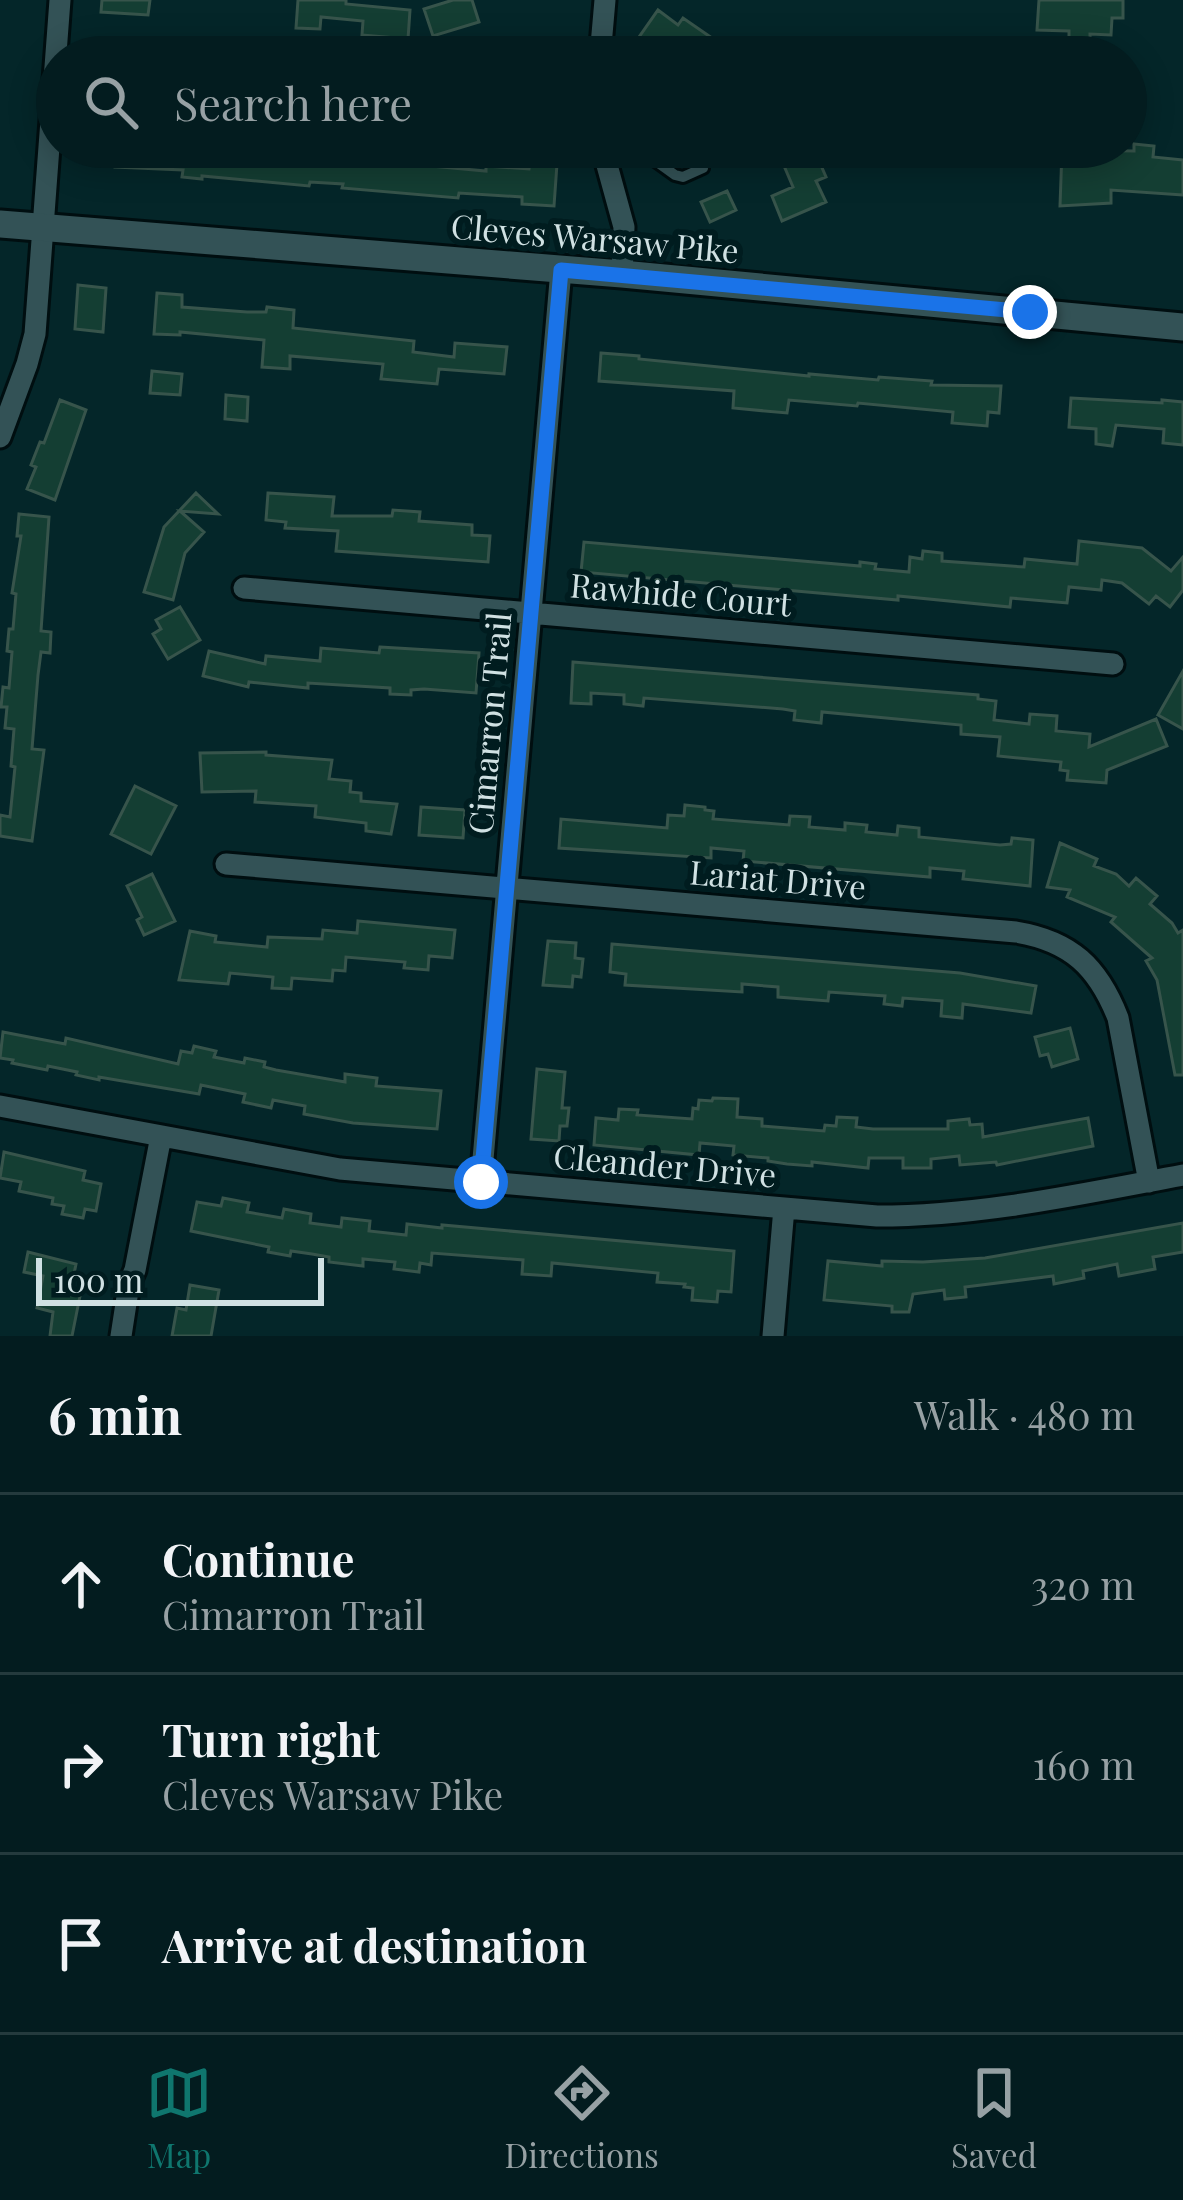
<!DOCTYPE html>
<html lang="en">
<head>
<meta charset="utf-8">
<style>
	body { margin:0; font-family:"Playfair Display",serif; background:#0d2528; color:#f1f3f6 }
	.scale { position:absolute; left:36px; bottom:30px; width:288px; box-sizing:border-box; padding-left:12px; border:6px solid #d0e1e3; border-top:0; font-size:33px; line-height:42px; white-space:nowrap; color:#d0e1e3; -webkit-text-stroke:9px #001c1f; paint-order:stroke }
	.stop { position:absolute; width:36px; height:36px; margin:-27px; border:9px solid #1a73e8; border-radius:50%; background:#fff }
	.stop.end { background:#1a73e8; border-color:#fff; box-shadow:0 3px 12px #0008 }
	.list { margin:0; padding:0; list-style:none }
	h2 { display:flex; justify-content:space-between; align-items:center; height:156px; margin:0; padding:0 48px; font-size:51px }
	h2 small { font-size:39px; font-weight:400; color:#97a1a4 }
	.list li { display:grid; grid-template-columns:78px 1fr auto; gap:36px; align-items:center; box-sizing:border-box; height:180px; padding:0 48px; border-top:3px solid #243a3d }
	.list b { display:block; font-size:45px; white-space:nowrap }
	.list p { margin:0; font-size:39px; white-space:nowrap; color:#97a1a4 }
	.list em { font-size:39px; font-style:normal; color:#97a1a4 }
	.icon { flex:none; width:66px; height:66px; fill:none; stroke:currentColor; stroke-width:2; stroke-linecap:round; stroke-linejoin:round }
	.map { position:relative; flex:none; width:1183px; height:1336px; overflow:hidden }
	.search { position:absolute; background:#031c1f; box-shadow:0 6px 30px #0003; left:36px; right:36px; top:36px; height:132px; display:flex; align-items:center; gap:30px; box-sizing:border-box; padding:0 42px; border-radius:66px; color:#97a1a4; font-size:45px }
	.sheet { height:696px; background:#031c1f }
	nav { display:flex; justify-content:space-around; align-items:center; box-sizing:border-box; height:168px; border-top:3px solid #243a3d; background:#031c1f; font-size:33px; color:#97a1a4 }
	nav a { display:grid; justify-items:center; gap:6px }
	nav .on { color:#0f766e }
	.map>svg:first-child { display:block }
	.building { fill:#143e33; stroke:#37544b; stroke-width:3 }
	.lines { fill:none; stroke-linecap:round; stroke-linejoin:round }
	.service-casing { stroke:#000e10; stroke-width:16 }
	.minor-casing { stroke:#000e10; stroke-width:27 }
	.tertiary-casing { stroke:#000e10; stroke-width:33 }
	.service { stroke:#335256; stroke-width:10 }
	.minor { stroke:#335256; stroke-width:21 }
	.tertiary { stroke:#335256; stroke-width:27 }
	.route { stroke:#1a73e8; stroke-width:15 }
	.labels { text-anchor:middle; dominant-baseline:central; stroke-width:12; stroke-linejoin:round; paint-order:stroke }
	.street-label { font-size:33px; fill:#d0e1e3; stroke:#001c1f }
</style>
</head>
<body>
<div class="map">
<svg width="1183" height="1336" viewBox="0 0 1183 1336">
	<rect width="100%" height="100%" fill="#042629"/>
	<path class="building" d="M 102,0 L 150,0 L 148,15 L 101,12 Z
		M 298,0 L 346,0 L 346,4 L 410,10 L 408,39 L 362,35 L 363,21 L 321,17 L 320,29 L 296,28 Z
		M 453,0 L 472,0 L 479,22 L 433,36 L 424,9 Z
		M 1039,0 L 1123,0 L 1123,18 L 1112,18 L 1111,35 L 1090,34 L 1090,39 L 1069,38 L 1069,31 L 1037,30 Z
		M 658,10 L 678,25 L 683,18 L 722,45 L 714,57 L 680,57 L 665,46 L 657,57 L 640,57 L 630,50 Z
		M 1134,144 L 1154,146 L 1153,157 L 1183,160 L 1183,195 L 1111,190 L 1111,203 L 1060,206 L 1062,150 L 1134,151 Z
		M 116,147 L 226,147 L 269,153 L 270,147 L 288,147 L 287,154 L 327,158 L 327,154 L 355,156 L 356,147 L 373,147 L 372,158 L 386,159 L 386,162 L 486,171 L 486,166 L 529,169 L 530,162 L 557,164 L 554,206 L 522,204 L 522,197 L 459,193 L 458,198 L 342,188 L 343,184 L 310,182 L 309,186 L 202,176 L 202,179 L 182,177 L 183,170 L 115,167 Z
		M 776,147 L 813,147 L 826,177 L 816,181 L 826,202 L 782,221 L 772,196 L 793,187 Z
		M 727,191 L 736,210 L 710,222 L 701,202 Z
		M 78,285 L 106,288 L 103,332 L 75,329 Z
		M 157,293 L 182,295 L 182,307 L 247,312 L 266,312 L 267,307 L 294,310 L 293,328 L 414,341 L 413,352 L 454,357 L 455,343 L 507,347 L 504,374 L 439,369 L 437,384 L 381,379 L 383,364 L 290,356 L 290,369 L 262,367 L 264,340 L 180,332 L 180,335 L 154,334 Z
		M 601,353 L 639,356 L 639,359 L 809,376 L 809,374 L 878,380 L 879,377 L 932,381 L 931,385 L 1001,386 L 999,413 L 988,412 L 987,426 L 952,423 L 953,412 L 858,403 L 857,406 L 789,400 L 787,413 L 733,408 L 734,391 L 599,381 Z
		M 152,371 L 182,374 L 180,395 L 150,393 Z
		M 226,395 L 248,397 L 247,421 L 225,419 Z
		M 1071,398 L 1162,403 L 1162,400 L 1183,402 L 1183,445 L 1163,443 L 1164,429 L 1116,425 L 1112,446 L 1096,444 L 1096,429 L 1069,427 Z
		M 60,400 L 86,410 L 55,500 L 27,489 L 36,467 L 31,465 L 40,442 L 44,443 Z
		M 196,493 L 218,514 L 180,511 L 204,532 L 185,553 L 173,600 L 144,592 L 164,527 Z
		M 268,493 L 334,497 L 332,516 L 392,516 L 393,510 L 420,512 L 419,521 L 472,525 L 472,535 L 490,536 L 488,562 L 336,551 L 338,531 L 285,528 L 286,522 L 266,520 Z
		M 19,514 L 49,517 L 41,631 L 51,632 L 50,653 L 41,652 L 38,675 L 32,749 L 44,750 L 32,841 L 0,836 L 0,815 L 10,817 L 15,767 L 11,766 L 14,729 L 5,728 L 7,707 L 1,707 L 3,687 L 9,688 L 12,652 L 7,651 L 9,629 L 13,629 L 16,594 L 12,593 L 21,536 L 17,536 Z
		M 1079,541 L 1142,548 L 1171,571 L 1183,557 L 1183,590 L 1170,607 L 1156,596 L 1149,604 L 1122,583 L 1102,580 L 1101,590 L 1069,587 L 1067,603 L 1011,598 L 1010,607 L 898,596 L 898,600 L 581,572 L 584,542 L 860,566 L 860,562 L 876,564 L 875,569 L 909,572 L 910,557 L 922,559 L 923,551 L 942,553 L 942,561 L 1024,567 L 1025,559 L 1077,564 Z
		M 180,607 L 200,640 L 168,659 L 153,634 L 161,629 L 156,620 Z
		M 380,647 L 479,653 L 476,693 L 424,689 L 411,690 L 411,695 L 390,694 L 390,688 L 308,683 L 308,688 L 249,682 L 248,687 L 203,676 L 209,651 L 265,664 L 266,656 L 320,661 L 321,648 L 379,653 Z
		M 573,662 L 978,695 L 978,699 L 996,701 L 994,720 L 1029,724 L 1030,714 L 1057,716 L 1056,731 L 1090,734 L 1089,747 L 1156,719 L 1167,746 L 1107,770 L 1106,783 L 1067,780 L 1068,771 L 1060,770 L 1061,762 L 998,756 L 1000,737 L 961,734 L 961,725 L 822,712 L 821,723 L 794,720 L 795,711 L 783,709 L 644,698 L 643,706 L 624,704 L 624,695 L 591,693 L 591,704 L 571,703 Z
		M 1183,671 L 1183,729 L 1158,715 Z
		M 266,752 L 266,755 L 332,760 L 329,779 L 351,781 L 350,792 L 361,793 L 361,801 L 397,804 L 391,834 L 366,831 L 366,823 L 315,817 L 316,806 L 255,802 L 256,791 L 202,792 L 200,753 Z
		M 135,786 L 176,806 L 151,854 L 111,834 Z
		M 685,805 L 705,807 L 705,810 L 714,811 L 713,819 L 789,825 L 790,816 L 810,817 L 809,827 L 845,830 L 845,823 L 867,825 L 866,832 L 897,835 L 898,826 L 919,828 L 919,837 L 1000,845 L 1011,844 L 1012,838 L 1033,840 L 1030,886 L 963,879 L 964,871 L 930,868 L 930,877 L 743,861 L 744,851 L 711,848 L 711,858 L 559,848 L 561,819 L 667,828 L 668,815 L 684,816 Z
		M 421,807 L 465,810 L 463,838 L 419,835 Z
		M 1060,843 L 1097,859 L 1094,866 L 1116,874 L 1129,886 L 1136,878 L 1157,896 L 1150,904 L 1172,923 L 1178,933 L 1183,930 L 1183,1075 L 1175,1075 L 1157,980 L 1146,961 L 1152,958 L 1111,922 L 1115,917 L 1067,897 L 1070,890 L 1047,887 Z
		M 152,874 L 175,921 L 144,935 L 137,920 L 142,917 L 127,886 Z
		M 358,921 L 455,930 L 452,958 L 429,956 L 428,970 L 404,968 L 405,962 L 346,957 L 345,971 L 333,970 L 332,981 L 292,978 L 291,989 L 272,988 L 273,977 L 230,973 L 228,984 L 179,980 L 190,931 L 216,936 L 215,942 L 267,947 L 268,937 L 322,939 L 323,930 L 357,933 Z
		M 548,941 L 576,943 L 575,958 L 583,959 L 581,977 L 573,976 L 572,987 L 543,985 Z
		M 612,944 L 960,973 L 1036,986 L 1031,1013 L 963,1004 L 962,1018 L 941,1016 L 942,1001 L 903,998 L 902,1006 L 884,1004 L 885,996 L 829,992 L 828,1001 L 778,997 L 778,987 L 742,984 L 742,992 L 625,985 L 626,974 L 610,972 Z
		M 1070,1028 L 1078,1059 L 1052,1067 L 1048,1054 L 1040,1056 L 1035,1037 Z
		M 3,1032 L 65,1044 L 66,1038 L 178,1064 L 181,1051 L 192,1053 L 194,1046 L 216,1051 L 214,1057 L 244,1063 L 245,1058 L 265,1062 L 264,1067 L 276,1070 L 345,1082 L 345,1074 L 377,1078 L 376,1086 L 441,1091 L 437,1129 L 353,1123 L 304,1114 L 305,1106 L 273,1100 L 271,1108 L 243,1102 L 245,1094 L 201,1085 L 199,1094 L 99,1077 L 99,1080 L 76,1075 L 77,1072 L 48,1066 L 47,1070 L 12,1063 L 13,1060 L 0,1058 Z
		M 537,1069 L 565,1072 L 562,1108 L 569,1108 L 567,1126 L 560,1126 L 559,1141 L 531,1139 Z
		M 713,1098 L 738,1099 L 737,1117 L 762,1119 L 762,1126 L 824,1131 L 825,1125 L 836,1126 L 837,1117 L 857,1118 L 856,1127 L 873,1129 L 948,1129 L 948,1121 L 969,1119 L 970,1125 L 982,1124 L 983,1137 L 1088,1118 L 1093,1146 L 997,1165 L 996,1162 L 960,1165 L 959,1156 L 931,1159 L 931,1168 L 903,1168 L 903,1158 L 869,1158 L 868,1168 L 812,1162 L 812,1166 L 787,1164 L 768,1161 L 768,1158 L 733,1155 L 734,1146 L 700,1143 L 699,1155 L 594,1145 L 596,1118 L 618,1120 L 619,1109 L 638,1110 L 637,1115 L 692,1119 L 693,1108 L 698,1109 L 699,1100 L 712,1101 Z
		M 4,1152 L 85,1171 L 83,1180 L 101,1184 L 96,1211 L 85,1209 L 83,1218 L 62,1214 L 64,1206 L 52,1204 L 53,1198 L 19,1191 L 21,1182 L 0,1178 Z
		M 223,1198 L 249,1203 L 247,1212 L 282,1218 L 284,1209 L 311,1214 L 310,1223 L 341,1227 L 342,1218 L 370,1221 L 369,1231 L 406,1235 L 407,1224 L 442,1228 L 442,1225 L 734,1251 L 731,1292 L 718,1291 L 717,1302 L 692,1300 L 693,1288 L 684,1287 L 685,1284 L 657,1282 L 658,1273 L 552,1263 L 551,1276 L 522,1274 L 523,1260 L 432,1253 L 431,1265 L 420,1263 L 419,1272 L 394,1269 L 395,1262 L 363,1259 L 363,1266 L 329,1262 L 329,1257 L 312,1254 L 291,1251 L 290,1256 L 268,1252 L 269,1247 L 191,1231 L 197,1202 L 221,1206 Z
		M 1183,1223 L 1183,1252 L 1153,1257 L 1155,1269 L 1119,1276 L 1117,1264 L 1083,1271 L 1084,1278 L 1054,1284 L 1053,1276 L 965,1287 L 966,1297 L 945,1299 L 944,1290 L 913,1294 L 909,1312 L 892,1312 L 892,1306 L 824,1300 L 828,1261 L 882,1266 L 882,1261 L 923,1262 L 985,1258 Z
		M 28,1252 L 76,1264 L 71,1289 L 81,1291 L 72,1336 L 50,1336 L 53,1312 L 37,1308 L 43,1276 L 24,1272 Z
		M 190,1285 L 219,1290 L 211,1336 L 172,1336 L 177,1308 L 186,1310 Z"/>
	<g class="lines">
		<defs>
			<path id="service" d="M 604,147 L 650,157 L 675,175 L 683,177 L 703,168 L 703,147"/>
			<path id="minor" d="M 600,57 L 605,0
				M 602,147 L 624,227 L 622,274
				M 0,437 L 27,364 L 35,334 L 60,0
				M 244,588 L 1113,664
				M 226,864 L 1016,932 C 1071,941 1098,967 1118,1018 L 1149,1182
				M 0,1106 L 340,1169 L 877,1216 C 981,1216 1081,1194 1183,1175
				M 481,1182 L 561,270
				M 121,1336 L 129,1284 L 135,1270 L 161,1136
				M 773,1336 L 784,1208"/>
			<path id="tertiary" d="M 0,224 L 622,274 L 1183,327"/>
		</defs>
		<use href="#service" class="service-casing"/>
		<use href="#minor" class="minor-casing"/>
		<use href="#tertiary" class="tertiary-casing"/>
		<use href="#service" class="service"/>
		<use href="#minor" class="minor"/>
		<use href="#tertiary" class="tertiary"/>
	</g>
	<g class="lines">
		<path class="route" d="M 481,1182 L 561,270 L 1030,312"/>
	</g>
	<g class="labels">
		<g class="street-label">
			<text transform="translate(595 237) rotate(5)">Cleves Warsaw Pike</text>
			<text transform="translate(681 593) rotate(5)">Rawhide Court</text>
			<text transform="translate(488 723) rotate(-85)">Cimarron Trail</text>
			<text transform="translate(778 878) rotate(5)">Lariat Drive</text>
			<text transform="translate(665 1164) rotate(5)">Cleander Drive</text>
		</g>
	</g>
</svg>
<div class="scale">100 m</div>
<div class="stop" style="left:481px;top:1182px"></div>
<div class="stop end" style="left:1030px;top:312px"></div>
<div class="search"><svg class="icon" aria-label="search" viewBox="0 0 24 24"><circle cx="10" cy="10" r="6"/><path d="M15 15l6 6"/></svg>Search here</div>
</div>
<section class="sheet">
<h2>6 min<small>Walk · 480 m</small></h2>
<ul class="list">
<li><svg class="icon" aria-label="ahead" viewBox="0 0 24 24"><path d="M12 20V5M6 11l6-6 6 6"/></svg><div><b>Continue</b><p>Cimarron Trail</p></div><em>320 m</em></li>
<li><svg class="icon" aria-label="right" viewBox="0 0 24 24"><path d="M7 20v-9h11M14 6l5 5-5 5"/></svg><div><b>Turn right</b><p>Cleves Warsaw Pike</p></div><em>160 m</em></li>
<li><svg class="icon" aria-label="arrive" viewBox="0 0 24 24"><path d="M6 21V4h12l-3 4 3 4H6"/></svg><div><b>Arrive at destination</b></div></li>
</ul>
</section>
<nav>
<a class="on"><svg class="icon" aria-label="map" viewBox="0 0 24 24"><path d="M3 6l6-2 6 2 6-2v14l-6 2-6-2-6 2zM9 4v14M15 6v14"/></svg>Map</a>
<a><svg class="icon" aria-label="directions" viewBox="0 0 24 24"><path d="M12 3l9 9-9 9-9-9zM9 14v-3h6M13 9l2 2-2 2"/></svg>Directions</a>
<a><svg class="icon" aria-label="saved" viewBox="0 0 24 24"><path d="M7 4h10v16l-5-4-5 4z"/></svg>Saved</a>
</nav>
</body>
</html>
